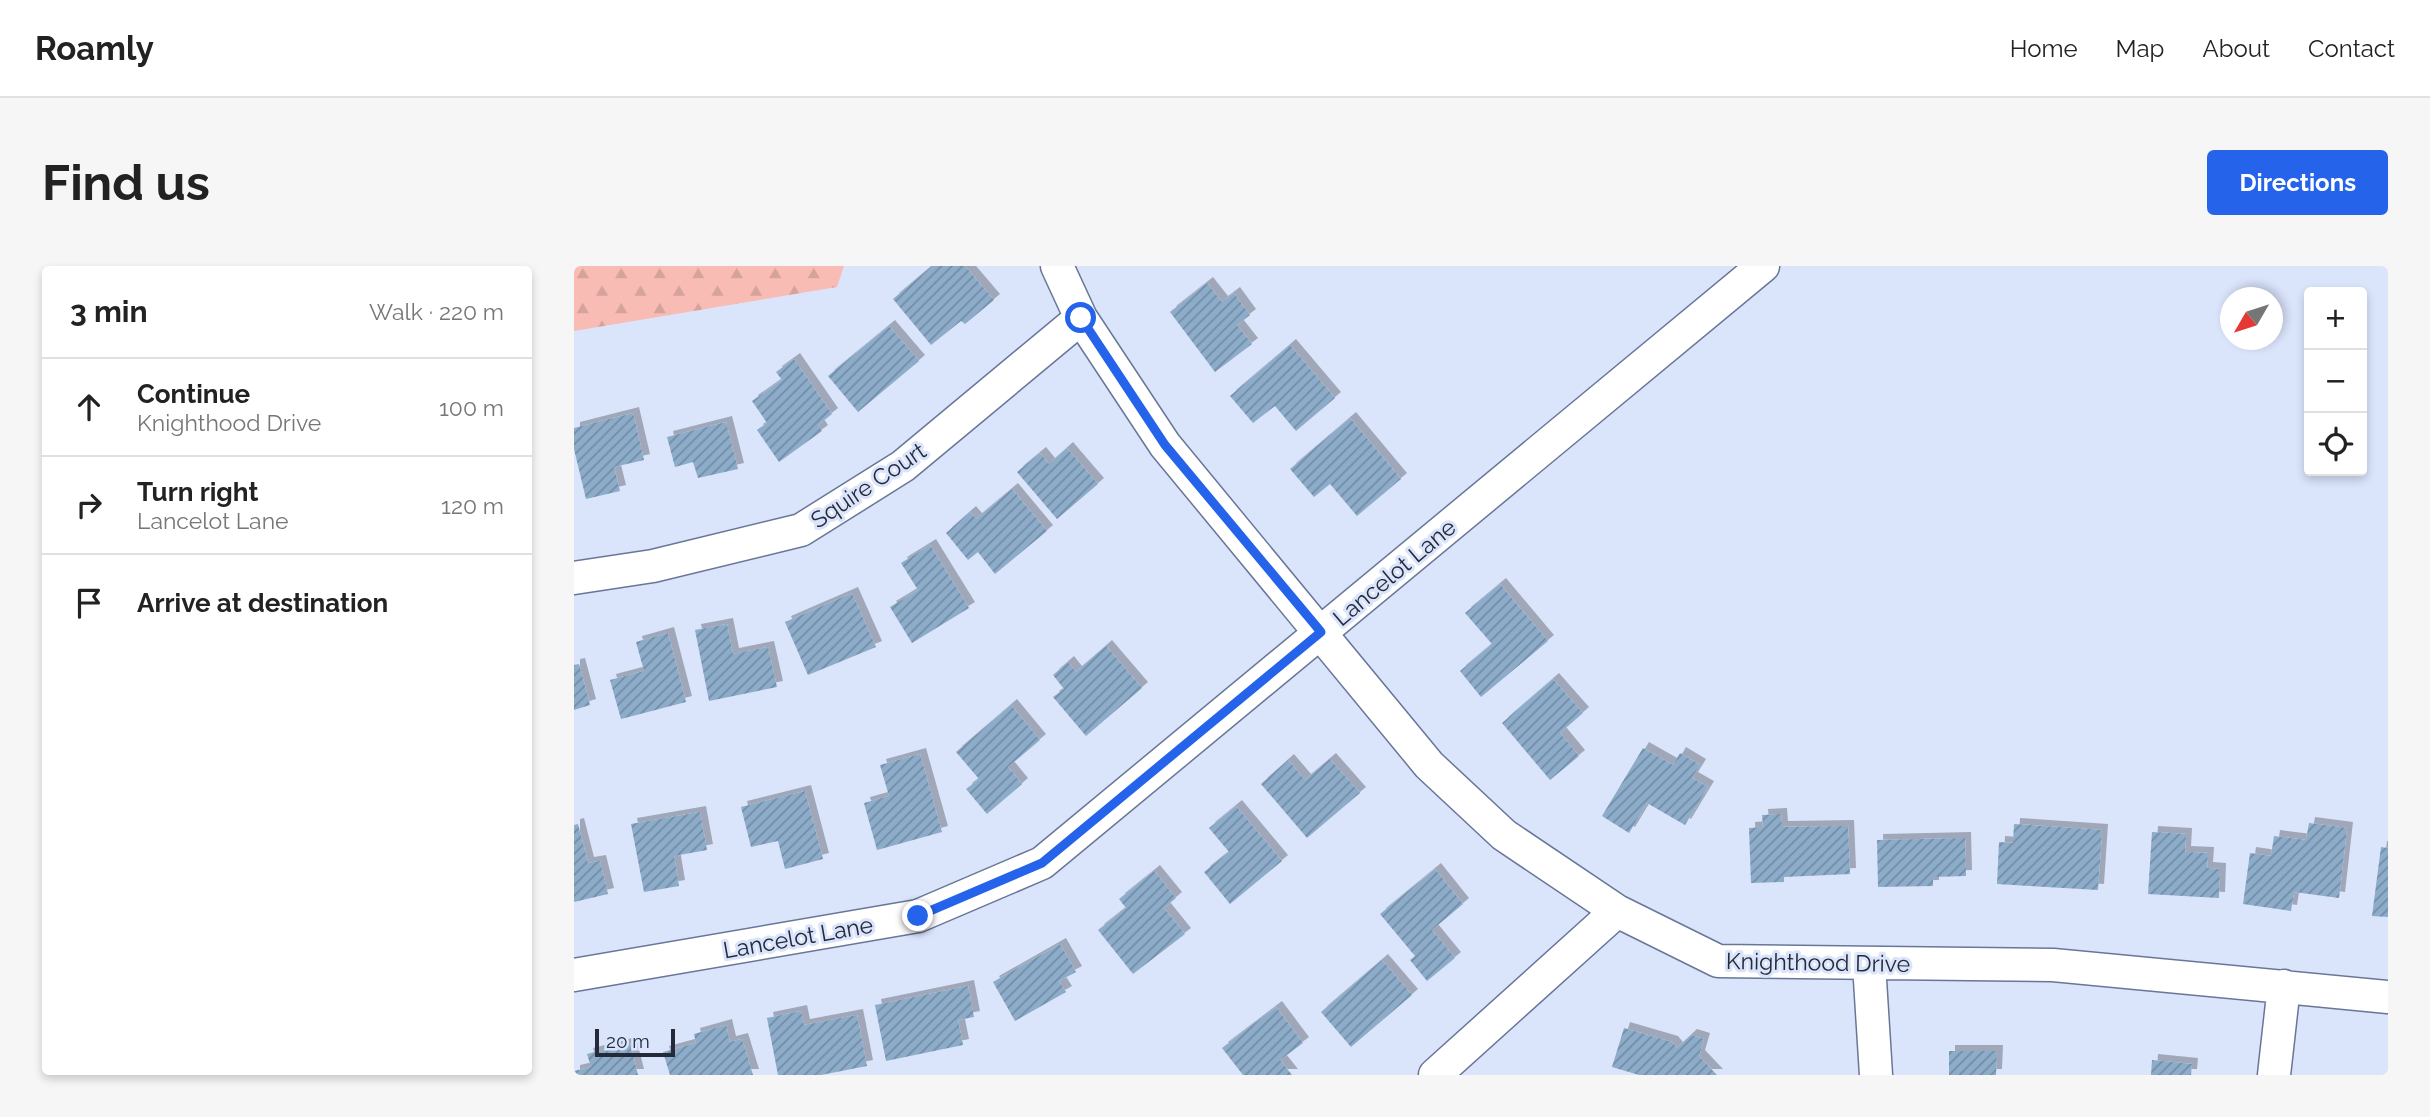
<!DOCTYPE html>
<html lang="en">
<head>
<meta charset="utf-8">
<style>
	body { margin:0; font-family:Raleway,sans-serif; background:#f6f6f6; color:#222 }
	.controls { position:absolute; right:21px; top:21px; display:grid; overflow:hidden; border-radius:7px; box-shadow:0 4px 10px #0003 }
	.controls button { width:63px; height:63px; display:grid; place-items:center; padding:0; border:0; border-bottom:2px solid #e0e0e0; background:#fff; color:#222; font:35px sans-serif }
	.compass { position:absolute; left:1646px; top:21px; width:63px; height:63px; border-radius:50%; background:#fff; box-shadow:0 4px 10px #0003; rotate:231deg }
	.scale { position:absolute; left:21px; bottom:18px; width:80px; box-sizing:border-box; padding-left:7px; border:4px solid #242a39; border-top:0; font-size:19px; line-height:24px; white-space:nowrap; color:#242a39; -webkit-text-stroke:5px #dae4fb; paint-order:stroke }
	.stop { position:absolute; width:21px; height:21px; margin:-16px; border:5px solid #2563eb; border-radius:50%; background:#fff }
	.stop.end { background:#2563eb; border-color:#fff; box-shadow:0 2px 7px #0008 }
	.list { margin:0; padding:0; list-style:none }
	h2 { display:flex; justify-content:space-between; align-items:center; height:91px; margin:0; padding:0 28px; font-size:30px }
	h2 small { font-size:23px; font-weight:400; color:#767676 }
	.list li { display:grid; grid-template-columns:46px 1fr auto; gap:21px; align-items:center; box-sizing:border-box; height:98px; padding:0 28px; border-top:2px solid #e0e0e0 }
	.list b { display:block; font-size:26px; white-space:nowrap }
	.list p { margin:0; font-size:23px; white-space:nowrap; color:#767676 }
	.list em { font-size:23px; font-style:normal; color:#767676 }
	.icon { flex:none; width:38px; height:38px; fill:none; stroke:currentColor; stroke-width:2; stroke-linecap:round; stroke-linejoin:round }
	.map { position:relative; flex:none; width:1814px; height:809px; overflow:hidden; border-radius:7px }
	header { display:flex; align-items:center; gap:42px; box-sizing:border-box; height:98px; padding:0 35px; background:#fff; border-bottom:2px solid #e0e0e0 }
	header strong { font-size:33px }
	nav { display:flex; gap:38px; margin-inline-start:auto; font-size:24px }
	.intro { display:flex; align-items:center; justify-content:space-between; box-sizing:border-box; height:168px; padding:0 42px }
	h1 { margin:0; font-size:49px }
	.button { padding:18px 32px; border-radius:7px; background:#2563eb; color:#fff; font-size:24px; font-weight:700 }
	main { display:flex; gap:42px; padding:0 42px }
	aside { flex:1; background:#fff; border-radius:7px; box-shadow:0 4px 10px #0003 }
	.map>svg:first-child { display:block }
	.forest { fill:url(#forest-firs) }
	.building { fill:url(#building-hatch); filter:url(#shadow) }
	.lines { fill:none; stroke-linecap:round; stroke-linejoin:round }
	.minor-casing { stroke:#687698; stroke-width:35 }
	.minor { stroke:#fff; stroke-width:32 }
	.route { stroke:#2563eb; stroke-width:9 }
	.labels { text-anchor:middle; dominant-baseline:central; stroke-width:6; stroke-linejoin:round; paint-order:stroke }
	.street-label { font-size:23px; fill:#242a39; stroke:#dae4fb }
</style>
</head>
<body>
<header>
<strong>Roamly</strong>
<nav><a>Home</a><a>Map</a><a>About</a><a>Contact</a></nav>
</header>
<div class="intro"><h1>Find us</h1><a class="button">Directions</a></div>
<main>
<aside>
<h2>3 min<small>Walk · 220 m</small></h2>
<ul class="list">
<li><svg class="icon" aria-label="ahead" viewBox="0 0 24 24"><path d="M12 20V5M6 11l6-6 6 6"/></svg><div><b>Continue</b><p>Knighthood Drive</p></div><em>100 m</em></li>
<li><svg class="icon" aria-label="right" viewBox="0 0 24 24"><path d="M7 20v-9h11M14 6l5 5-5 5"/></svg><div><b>Turn right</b><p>Lancelot Lane</p></div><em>120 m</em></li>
<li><svg class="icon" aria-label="arrive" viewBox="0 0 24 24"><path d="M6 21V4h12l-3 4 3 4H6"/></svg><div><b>Arrive at destination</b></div></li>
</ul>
</aside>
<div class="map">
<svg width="1814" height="809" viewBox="0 0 1814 809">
	<defs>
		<pattern id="forest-firs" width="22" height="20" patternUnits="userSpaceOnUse" patternTransform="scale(1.75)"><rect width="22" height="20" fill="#f9bcb5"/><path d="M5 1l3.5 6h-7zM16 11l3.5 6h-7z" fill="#d5a29c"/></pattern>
		<pattern id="building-hatch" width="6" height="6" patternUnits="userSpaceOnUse" patternTransform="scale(1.75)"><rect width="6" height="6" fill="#8cacc9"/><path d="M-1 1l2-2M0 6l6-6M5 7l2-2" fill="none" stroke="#728ca4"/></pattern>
		<filter id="shadow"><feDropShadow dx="6" dy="-6" stdDeviation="0" flood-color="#0004"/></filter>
	</defs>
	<rect width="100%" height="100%" fill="#dae4fb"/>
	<path class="forest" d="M 0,0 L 270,0 L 263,21 L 0,65 Z"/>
	<path class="building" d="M 358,0 L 391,0 L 420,34 L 391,58 L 387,55 L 357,79 L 319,33 Z
		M 633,17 L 648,36 L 660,27 L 676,49 L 663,59 L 678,78 L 641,106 L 596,46 Z
		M 315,60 L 345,95 L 284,146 L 254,110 Z
		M 716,79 L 761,132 L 722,165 L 701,140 L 679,157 L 656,130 Z
		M 220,93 L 258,148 L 244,159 L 248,165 L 205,196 L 183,164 L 193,157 L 178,135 L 208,114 L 202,106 Z
		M 59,147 L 70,194 L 40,201 L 46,225 L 12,233 L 0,183 L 0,162 Z
		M 776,152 L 827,213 L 783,250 L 756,218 L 740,231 L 716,203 Z
		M 152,156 L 164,203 L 124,212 L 119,196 L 101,201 L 93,171 Z
		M 493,182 L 524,218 L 483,253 L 443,206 L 466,187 L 475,198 Z
		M 438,223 L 473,265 L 421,308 L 404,286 L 394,294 L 372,267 L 396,246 L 402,253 Z
		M 356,279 L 395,342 L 338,377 L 316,341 L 344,324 L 327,297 Z
		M 926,318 L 974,375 L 907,431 L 886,405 L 918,378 L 891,347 Z
		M 278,327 L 302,381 L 234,409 L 211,356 Z
		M 153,358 L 159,388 L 194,381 L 203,421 L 135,435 L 121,364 Z
		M 94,367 L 112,436 L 47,453 L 36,414 L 70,405 L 62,376 Z
		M 532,380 L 568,422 L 512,470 L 479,431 L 490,423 L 479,409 L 494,396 L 502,406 Z
		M 5,398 L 16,439 L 0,444 L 0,399 Z
		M 979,413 L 1009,447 L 986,467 L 1005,490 L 976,514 L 928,457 Z
		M 437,439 L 466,474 L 434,501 L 448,518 L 413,548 L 392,523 L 405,513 L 382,486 Z
		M 1069,482 L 1099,499 L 1106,487 L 1126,499 L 1118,512 L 1134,521 L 1111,559 L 1073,537 L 1055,567 L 1028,550 Z
		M 346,488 L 368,566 L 303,584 L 290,537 L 315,530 L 306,499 Z
		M 756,493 L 786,527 L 733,572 L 687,518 L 714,494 L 731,514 Z
		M 231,525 L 249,593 L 211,603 L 204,575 L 177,581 L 167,541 Z
		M 662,540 L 708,595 L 656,638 L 630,606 L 655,586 L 635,562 Z
		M 126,546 L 133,584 L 100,590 L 105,620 L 70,626 L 57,558 Z
		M 1207,548 L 1208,561 L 1274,560 L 1276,608 L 1210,611 L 1210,616 L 1177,617 L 1175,562 L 1189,561 L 1188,549 Z
		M 1735,557 L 1773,562 L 1765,632 L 1720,626 L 1717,645 L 1669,638 L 1676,587 L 1697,590 L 1700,570 L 1732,574 Z
		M 4,558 L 14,597 L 26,595 L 34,628 L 0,636 L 0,559 Z
		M 1440,558 L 1528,564 L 1524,624 L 1423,618 L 1425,576 L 1439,577 Z
		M 1578,566 L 1612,568 L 1611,586 L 1634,587 L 1633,602 L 1646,603 L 1645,632 L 1574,628 Z
		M 1391,572 L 1392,610 L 1359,611 L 1359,620 L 1304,621 L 1303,574 Z
		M 1807,581 L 1814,582 L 1814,651 L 1798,650 Z
		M 861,603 L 889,638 L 858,664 L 881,692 L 853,715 L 836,694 L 841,690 L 806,648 Z
		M 580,605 L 602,632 L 590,642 L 611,668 L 559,708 L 524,664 L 552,642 L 545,633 Z
		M 486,678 L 502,706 L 485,715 L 492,726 L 441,755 L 419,716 Z
		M 808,694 L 838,729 L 777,781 L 747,746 Z
		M 394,720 L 400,751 L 384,754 L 389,779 L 312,795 L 301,739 Z
		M 702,741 L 729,777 L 706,794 L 718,809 L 669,809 L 648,782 Z
		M 227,745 L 230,759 L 283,749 L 293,800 L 247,809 L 204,809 L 193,752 Z
		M 152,759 L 156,776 L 168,773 L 179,809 L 96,809 L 89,786 L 122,777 L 120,768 Z
		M 1050,762 L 1098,776 L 1103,782 L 1117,769 L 1130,773 L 1125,790 L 1143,809 L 1065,809 L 1038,801 Z
		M 56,777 L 64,809 L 0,809 L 0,805 L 17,801 L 13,788 Z
		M 1375,785 L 1423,785 L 1422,809 L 1375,809 Z
		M 1578,794 L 1618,798 L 1617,809 L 1577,809 Z"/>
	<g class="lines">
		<defs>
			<path id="minor" d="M 483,0 L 507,52 L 591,179 L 855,499 L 930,569 L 1043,645 L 1144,695 L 1479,699 L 1814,731
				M 0,312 L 79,300 L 227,264 L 329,200 L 507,52
				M 1295,698 L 1302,809
				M 0,709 L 344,650 L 468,597 L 1189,0
				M 861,809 L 1043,645
				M 1700,809 L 1710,720"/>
		</defs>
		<use href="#minor" class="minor-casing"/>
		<use href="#minor" class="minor"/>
	</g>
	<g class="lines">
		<path class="route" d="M 344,650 L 468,597 L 747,366 L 591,179 L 507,52"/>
	</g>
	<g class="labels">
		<g class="street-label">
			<text transform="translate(294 219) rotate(-34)">Squire Court</text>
			<text transform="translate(820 306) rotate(-40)">Lancelot Lane</text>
			<text transform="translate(224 671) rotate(-10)">Lancelot Lane</text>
			<text transform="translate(1244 696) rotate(1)">Knighthood Drive</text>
		</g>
	</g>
</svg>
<div class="controls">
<button>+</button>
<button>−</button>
<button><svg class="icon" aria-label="locate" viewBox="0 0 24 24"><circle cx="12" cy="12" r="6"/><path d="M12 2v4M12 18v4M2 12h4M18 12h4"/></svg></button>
</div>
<svg class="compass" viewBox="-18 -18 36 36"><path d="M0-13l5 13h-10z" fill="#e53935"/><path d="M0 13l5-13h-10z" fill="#767676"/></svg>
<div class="scale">20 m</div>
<div class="stop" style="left:507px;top:52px"></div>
<div class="stop end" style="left:344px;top:650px"></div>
</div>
</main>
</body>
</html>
